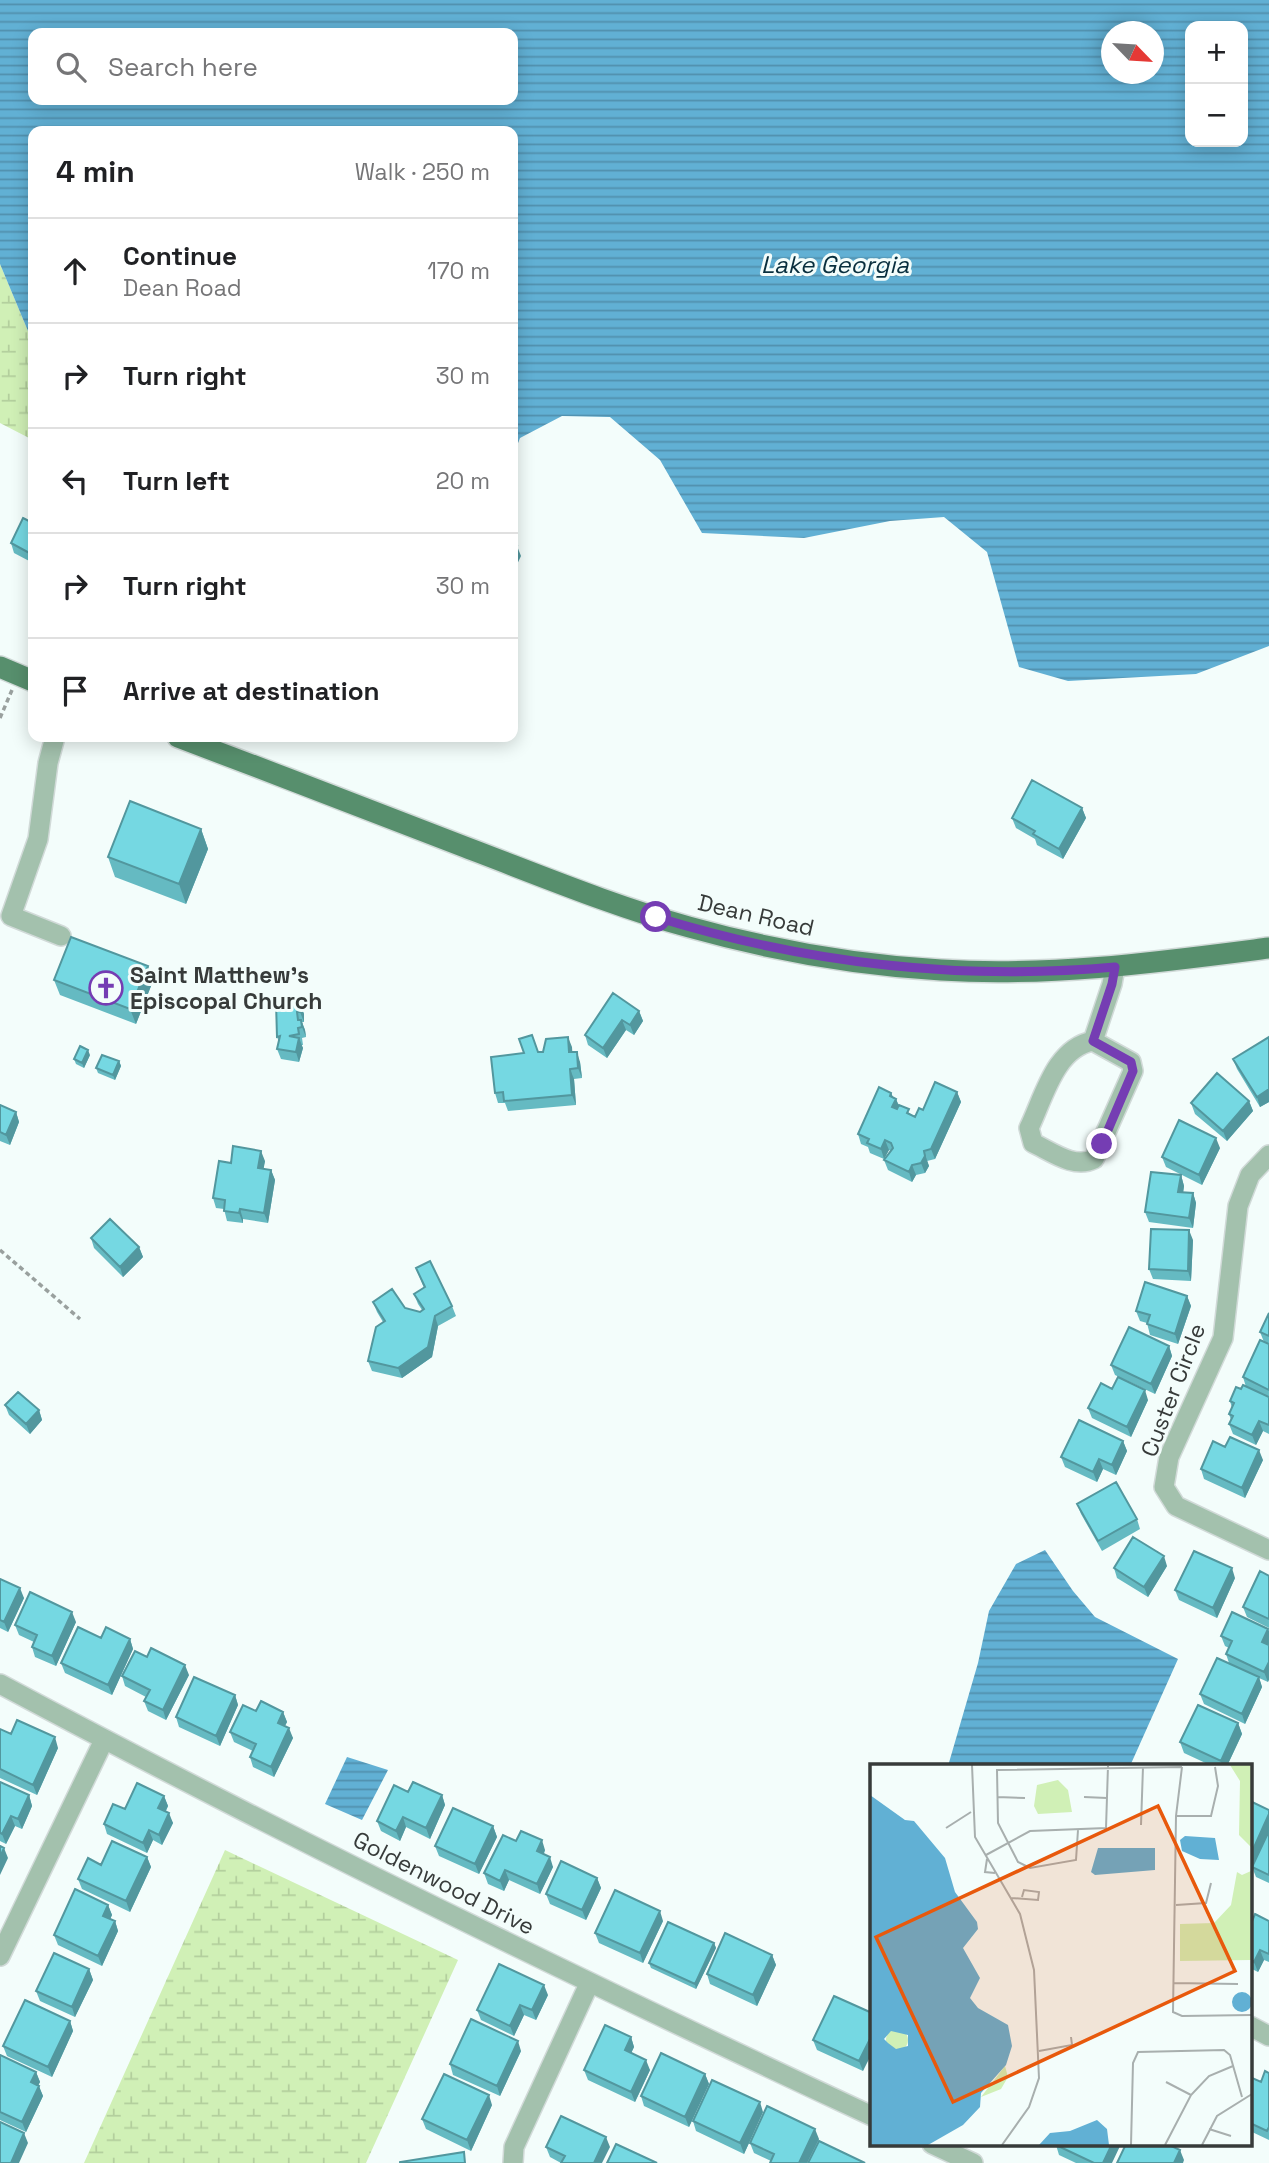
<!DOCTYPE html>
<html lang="en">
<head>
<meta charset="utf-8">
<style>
	body { margin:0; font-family:"Space Grotesk",sans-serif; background:#f6f6f6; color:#202124 }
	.controls { position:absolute; right:21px; top:21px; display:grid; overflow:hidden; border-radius:14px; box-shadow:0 4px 18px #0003 }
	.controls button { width:63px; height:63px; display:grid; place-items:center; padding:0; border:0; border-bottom:2px solid #e0e0e0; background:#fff; color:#202124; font:35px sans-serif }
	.compass { position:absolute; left:1101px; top:21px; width:63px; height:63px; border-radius:50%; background:#fff; box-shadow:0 4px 18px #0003; rotate:115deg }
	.stop { position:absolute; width:21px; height:21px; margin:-16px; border:5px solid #753db3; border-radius:50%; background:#fff }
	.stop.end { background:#753db3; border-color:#fff; box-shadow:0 2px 7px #0008 }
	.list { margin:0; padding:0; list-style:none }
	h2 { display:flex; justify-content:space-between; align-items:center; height:91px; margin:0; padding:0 28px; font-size:30px }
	h2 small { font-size:23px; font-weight:400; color:#757577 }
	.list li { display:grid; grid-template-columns:46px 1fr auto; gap:21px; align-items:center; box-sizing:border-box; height:105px; padding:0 28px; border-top:2px solid #e0e0e0 }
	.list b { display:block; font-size:26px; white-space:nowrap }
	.list p { margin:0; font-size:23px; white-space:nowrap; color:#757577 }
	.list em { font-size:23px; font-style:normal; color:#757577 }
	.icon { flex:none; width:38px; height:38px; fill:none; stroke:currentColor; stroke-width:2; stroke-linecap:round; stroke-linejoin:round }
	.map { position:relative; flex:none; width:1269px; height:2163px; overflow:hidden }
	.search { position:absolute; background:#fff; box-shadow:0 4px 18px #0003; left:28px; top:28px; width:490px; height:77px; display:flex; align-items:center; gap:18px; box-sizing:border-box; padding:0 24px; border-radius:14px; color:#757577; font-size:26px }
	.panel { position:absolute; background:#fff; box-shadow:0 4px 18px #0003; left:28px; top:126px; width:490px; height:616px; border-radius:14px }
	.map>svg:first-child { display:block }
	.wetland { fill:url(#wetland-marsh) }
	.water { fill:url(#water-rules); fill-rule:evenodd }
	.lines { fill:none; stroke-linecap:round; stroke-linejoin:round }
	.minor-casing { stroke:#d1dad8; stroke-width:22 }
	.major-casing { stroke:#d1dad8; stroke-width:24 }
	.path { stroke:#99a09e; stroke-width:3.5; stroke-dasharray:5 3.5; stroke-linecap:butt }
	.minor { stroke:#a3c1ad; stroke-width:19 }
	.major { stroke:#578f6d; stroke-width:21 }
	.wall { fill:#65bac2 }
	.shaded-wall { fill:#52979e }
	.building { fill:#75d8e2; stroke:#52979e; stroke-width:2 }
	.route { stroke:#753db3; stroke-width:9 }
	.labels { text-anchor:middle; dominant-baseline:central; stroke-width:6; stroke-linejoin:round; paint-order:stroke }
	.street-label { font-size:23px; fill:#373b3a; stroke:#f3fdfb }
	.poi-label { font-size:23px; font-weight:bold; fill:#373b3a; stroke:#f3fdfb; text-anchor:start }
	.water-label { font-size:24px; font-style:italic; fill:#082f3e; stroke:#f3fdfb }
	.inset-road { fill:none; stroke:#a8afae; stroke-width:2 }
	.view { fill:#e8590c; fill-opacity:0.15; stroke:#e8590c; stroke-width:3.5 }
	.inset-edge { fill:none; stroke:#373b3a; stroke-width:3.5 }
</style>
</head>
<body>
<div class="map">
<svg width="1269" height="2163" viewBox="0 0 1269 2163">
	<defs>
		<pattern id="wetland-marsh" width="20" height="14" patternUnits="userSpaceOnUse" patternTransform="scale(1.75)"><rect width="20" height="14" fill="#d0f0b6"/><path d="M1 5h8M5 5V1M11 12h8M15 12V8" fill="none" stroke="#b3cf9d"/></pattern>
		<pattern id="water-rules" width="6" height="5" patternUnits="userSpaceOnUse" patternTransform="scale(1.75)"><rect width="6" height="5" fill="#61b0d4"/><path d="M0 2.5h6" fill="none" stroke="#5190ad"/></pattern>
	</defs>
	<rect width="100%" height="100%" fill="#f3fdfb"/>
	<path class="wetland" d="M 0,264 L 33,343 L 33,440 L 0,423 Z
		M 225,1850 L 458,1960 L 366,2163 L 84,2163 Z"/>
	<path class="water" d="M 0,0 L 1269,0 L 1269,646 L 1196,674 L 1068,681 L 1019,667 L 987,552 L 944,517 L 890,521 L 804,538 L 702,533 L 660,460 L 610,417 L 562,416 L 520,438 L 513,456 L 513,131 L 33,131 L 33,343 L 0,264 ZM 1243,26 L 1243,142 L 1190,142 L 1190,26 ZM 1112,32 L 1154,32 L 1154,74 L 1112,74 ZM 33,33 L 513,33 L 513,100 L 33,100 Z
		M 1045,1550 L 1073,1591 L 1095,1617 L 1178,1659 L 1130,1766 L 948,1766 L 978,1663 L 989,1611 L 1016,1564 Z
		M 347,1757 L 388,1770 L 362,1820 L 325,1804 Z"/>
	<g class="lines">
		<defs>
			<path id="minor" d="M 55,737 L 48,763 L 38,839 L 11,916 L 61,936
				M 1093,1041 L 1131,1062 L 1133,1071 L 1094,1159 C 1074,1169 1052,1152 1033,1143 L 1029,1128 C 1044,1097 1055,1048 1093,1041 Z
				M 1093,1041 L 1112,984 L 1115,967
				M 1269,1155 L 1250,1175 L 1238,1206 L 1223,1338 L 1169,1457 L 1164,1487 L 1176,1506 L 1269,1550
				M 0,1684 C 286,1837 578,1979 872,2116
				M 0,1956 L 104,1740
				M 1250,2026 L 1269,2036
				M 932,2144 L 973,2163
				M 513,2163 L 514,2147 L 589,1984"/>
			<path id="major" d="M 0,667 L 33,681
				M 178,737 C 274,773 369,810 465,847 C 539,875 613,906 689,927 C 771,950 856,965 941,970 C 1051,977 1160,962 1269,948"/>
		</defs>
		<use href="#minor" class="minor-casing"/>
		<use href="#major" class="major-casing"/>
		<path class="path" d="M 0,718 L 12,690
			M 0,1250 L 80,1319"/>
		<use href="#minor" class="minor"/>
		<use href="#major" class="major"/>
	</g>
	<path class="wall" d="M 33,523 L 33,563 L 14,553 L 11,543 Z
		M 1082,808 L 1086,818 L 1063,859 L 1037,845 L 1035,839 L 1016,828 L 1012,818 Z
		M 201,829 L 208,849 L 186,904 L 115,877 L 108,857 Z
		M 54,980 L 153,981 L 136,1024 L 60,995 Z
		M 300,1004 L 304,1014 L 304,1022 L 302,1022 L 305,1030 L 306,1037 L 302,1038 L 303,1045 L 301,1045 L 303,1048 L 299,1062 L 281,1059 L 277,1049 L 279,1042 L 277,1037 L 298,1005 Z
		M 639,1011 L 643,1021 L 634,1035 L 626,1030 L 607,1058 L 588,1045 L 585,1035 Z
		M 572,1047 L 572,1052 L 580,1062 L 582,1078 L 574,1079 L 576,1105 L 508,1111 L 505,1103 L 498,1103 L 495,1093 L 538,1052 Z
		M 90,1055 L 84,1068 L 76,1064 L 74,1059 Z
		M 1233,1059 L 1269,1102 L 1260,1107 L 1237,1069 Z
		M 119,1061 L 121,1066 L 115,1080 L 98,1073 L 96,1068 Z
		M 957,1092 L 961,1102 L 935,1159 L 927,1161 L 929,1166 L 925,1173 L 916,1175 L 912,1182 L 888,1170 L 884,1160 L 891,1151 L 889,1150 L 884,1159 L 870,1153 L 868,1147 L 861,1144 L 858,1134 L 891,1093 L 893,1097 L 896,1099 L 899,1106 L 915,1117 L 923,1110 Z
		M 1249,1101 L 1253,1111 L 1227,1141 L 1195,1114 L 1191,1103 Z
		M 0,1105 L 16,1112 L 19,1122 L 10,1145 L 0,1141 Z
		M 1220,1148 L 1202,1185 L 1166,1167 L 1162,1157 Z
		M 265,1161 L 263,1169 L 271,1170 L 275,1180 L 268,1223 L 243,1219 L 243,1223 L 227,1221 L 224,1209 L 216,1208 L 213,1198 L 231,1163 Z
		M 1181,1175 L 1184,1186 L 1183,1192 L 1193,1193 L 1196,1203 L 1193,1228 L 1149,1222 L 1145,1212 Z
		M 91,1238 L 139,1247 L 143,1257 L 123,1277 L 94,1248 Z
		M 1193,1240 L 1191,1281 L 1153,1279 L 1149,1269 Z
		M 416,1268 L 452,1306 L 456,1316 L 438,1326 L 432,1357 L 402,1378 L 372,1371 L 368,1361 L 383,1322 L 377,1312 L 373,1302 L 420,1312 L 422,1310 L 418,1304 L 414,1294 L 424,1288 Z
		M 1187,1296 L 1191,1306 L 1178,1344 L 1150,1335 L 1147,1323 L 1140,1321 L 1136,1311 Z
		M 1269,1313 L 1269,1344 L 1264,1342 L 1260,1332 Z
		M 1269,1344 L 1269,1434 L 1263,1431 L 1256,1445 L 1233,1434 L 1229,1424 L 1231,1420 L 1229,1414 L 1232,1408 L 1230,1401 L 1241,1389 L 1246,1387 L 1243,1377 Z
		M 1169,1346 L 1172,1356 L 1155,1394 L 1115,1375 L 1111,1365 Z
		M 1112,1389 L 1148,1400 L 1131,1437 L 1092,1418 L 1088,1408 Z
		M 5,1405 L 39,1410 L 42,1420 L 30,1434 L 9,1415 Z
		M 1123,1441 L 1127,1451 L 1116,1475 L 1103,1469 L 1097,1482 L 1065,1467 L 1061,1457 Z
		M 1225,1447 L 1263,1460 L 1245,1498 L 1204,1479 L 1201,1469 Z
		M 1077,1504 L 1137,1519 L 1140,1529 L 1102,1551 L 1081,1514 Z
		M 1167,1566 L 1148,1597 L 1117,1578 L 1114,1568 Z
		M 1269,1576 L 1269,1628 L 1247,1617 L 1243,1607 Z
		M 1235,1578 L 1217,1618 L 1179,1600 L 1175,1590 Z
		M 0,1579 L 24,1598 L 8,1632 L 0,1628 Z
		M 76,1622 L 56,1666 L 35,1657 L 32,1647 L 34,1642 L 19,1635 L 15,1625 Z
		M 1268,1629 L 1268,1682 L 1259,1678 L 1262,1687 L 1245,1724 L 1204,1704 L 1200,1694 L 1229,1663 L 1226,1654 L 1229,1648 L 1225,1646 L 1221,1636 Z
		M 101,1638 L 130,1639 L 133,1649 L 112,1695 L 65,1673 L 61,1663 Z
		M 189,1675 L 166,1720 L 148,1711 L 144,1701 L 146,1697 L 125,1686 L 122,1676 Z
		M 235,1695 L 238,1705 L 220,1746 L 179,1727 L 176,1717 Z
		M 256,1711 L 283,1712 L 287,1722 L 285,1726 L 293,1738 L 274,1777 L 253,1767 L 250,1757 L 253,1751 L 234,1742 L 230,1732 Z
		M 1238,1723 L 1242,1734 L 1227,1766 L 1212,1766 L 1184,1753 L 1180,1742 Z
		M 0,1729 L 11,1734 L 58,1748 L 37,1795 L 0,1778 Z
		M 0,1782 L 29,1795 L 32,1806 L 22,1829 L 15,1826 L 6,1844 L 0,1841 Z
		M 408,1792 L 442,1795 L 445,1805 L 430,1839 L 406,1827 L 400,1841 L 381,1831 L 377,1821 Z
		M 164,1796 L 168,1806 L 166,1811 L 173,1823 L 162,1845 L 153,1840 L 147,1853 L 107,1834 L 104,1824 L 125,1809 Z
		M 1250,1801 L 1269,1810 L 1269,1883 L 1256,1877 L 1252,1867 L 1254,1864 L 1250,1862 Z
		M 493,1826 L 497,1837 L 479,1874 L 439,1856 L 435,1846 Z
		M 516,1841 L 545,1850 L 544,1854 L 553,1867 L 540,1894 L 509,1880 L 504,1891 L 488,1884 L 484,1873 Z
		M 147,1857 L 151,1867 L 130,1912 L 82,1889 L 78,1879 L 101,1865 Z
		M 597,1878 L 601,1888 L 586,1920 L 550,1904 L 546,1894 Z
		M 108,1905 L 112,1915 L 110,1919 L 115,1921 L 118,1931 L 102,1966 L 58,1945 L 54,1935 Z
		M 663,1921 L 643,1963 L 599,1943 L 595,1933 Z
		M 1269,1921 L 1269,1962 L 1264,1960 L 1258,1972 L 1250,1968 L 1250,1926 Z
		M 714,1943 L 716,1948 L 696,1989 L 651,1968 L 649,1963 Z
		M 772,1955 L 776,1965 L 757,2006 L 710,1984 L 707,1974 Z
		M 89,1969 L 93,1980 L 75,2017 L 40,2001 L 36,1991 Z
		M 548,1995 L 536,2020 L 524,2015 L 514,2036 L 481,2020 L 477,2010 Z
		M 872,2013 L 863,2071 L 817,2050 L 813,2040 Z
		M 70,2021 L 73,2031 L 52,2077 L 7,2056 L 3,2046 Z
		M 631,2037 L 634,2047 L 631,2053 L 650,2070 L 635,2102 L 588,2080 L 584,2070 Z
		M 521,2051 L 500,2096 L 453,2075 L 450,2064 Z
		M 0,2055 L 36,2072 L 40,2082 L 38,2085 L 43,2096 L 26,2132 L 0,2120 Z
		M 1269,2073 L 1269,2140 L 1250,2131 L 1250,2077 L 1261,2082 Z
		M 705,2074 L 709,2084 L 689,2127 L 644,2106 L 641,2096 Z
		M 492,2105 L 471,2151 L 426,2129 L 422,2119 Z
		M 763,2112 L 744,2154 L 696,2131 L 693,2121 Z
		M 819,2139 L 807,2163 L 770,2163 L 771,2161 L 754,2153 L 750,2143 Z
		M 1056,2145 L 1112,2163 L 1076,2163 L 1059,2155 Z
		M 546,2147 L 610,2147 L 561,2163 L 550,2157 Z"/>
	<path class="shaded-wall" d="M 517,546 L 521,556 L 513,573 L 513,555 Z
		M 1082,808 L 1086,818 L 1063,859 L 1059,849 Z
		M 201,829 L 208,849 L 186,904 L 179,884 Z
		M 148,966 L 153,981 L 136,1024 L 130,1009 Z
		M 300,1004 L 304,1014 L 304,1022 L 300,1012 Z
		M 639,1011 L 643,1021 L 634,1035 L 630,1025 Z
		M 301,1020 L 305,1030 L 306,1037 L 302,1027 Z
		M 622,1020 L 626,1030 L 607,1058 L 603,1048 Z
		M 568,1037 L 572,1047 L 573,1063 L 569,1052 Z
		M 299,1038 L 303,1048 L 299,1062 L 296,1052 Z
		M 88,1050 L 90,1055 L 84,1068 L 82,1063 Z
		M 577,1052 L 580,1062 L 582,1078 L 578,1068 Z
		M 119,1061 L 121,1066 L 115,1080 L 113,1075 Z
		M 570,1069 L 574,1079 L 576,1105 L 572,1095 Z
		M 1269,1089 L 1269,1102 L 1260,1107 L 1257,1097 Z
		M 957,1092 L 961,1102 L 935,1159 L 931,1149 Z
		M 891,1093 L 895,1102 L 896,1099 L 900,1109 L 896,1117 L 890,1096 Z
		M 1249,1101 L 1253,1111 L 1227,1141 L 1223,1131 Z
		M 16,1112 L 19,1122 L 10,1145 L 6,1135 Z
		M 1216,1138 L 1220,1148 L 1202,1185 L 1199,1175 Z
		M 885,1140 L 889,1150 L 884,1159 L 881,1149 Z
		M 261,1151 L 265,1161 L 262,1178 L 258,1168 Z
		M 924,1151 L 929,1166 L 925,1173 L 921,1163 Z
		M 912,1165 L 916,1175 L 912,1182 L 909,1172 Z
		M 271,1170 L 275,1180 L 268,1223 L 264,1213 Z
		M 1181,1175 L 1184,1186 L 1182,1202 L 1178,1192 Z
		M 1193,1193 L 1196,1203 L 1193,1228 L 1189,1218 Z
		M 240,1209 L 243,1219 L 243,1223 L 239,1213 Z
		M 1189,1230 L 1193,1240 L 1191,1281 L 1188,1271 Z
		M 139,1247 L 143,1257 L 123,1277 L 120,1267 Z
		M 1187,1296 L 1191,1306 L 1178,1344 L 1175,1334 Z
		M 435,1316 L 438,1326 L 432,1357 L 402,1378 L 398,1368 Z
		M 1169,1346 L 1172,1356 L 1155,1394 L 1151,1384 Z
		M 1145,1390 L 1148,1400 L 1131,1437 L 1127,1427 Z
		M 39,1410 L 42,1420 L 30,1434 L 26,1424 Z
		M 1259,1421 L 1263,1431 L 1256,1445 L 1252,1435 Z
		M 1123,1441 L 1127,1451 L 1116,1475 L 1112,1465 Z
		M 1259,1450 L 1263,1460 L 1245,1498 L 1242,1488 Z
		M 1099,1459 L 1103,1469 L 1097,1482 L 1093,1472 Z
		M 1164,1556 L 1167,1566 L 1148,1597 L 1144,1587 Z
		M 1232,1568 L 1235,1578 L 1217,1618 L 1213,1608 Z
		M 20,1588 L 24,1598 L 8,1632 L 4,1622 Z
		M 72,1612 L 76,1622 L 56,1666 L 52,1656 Z
		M 1268,1629 L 1269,1631 L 1269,1645 L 1262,1642 Z
		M 130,1639 L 133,1649 L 112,1695 L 108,1685 Z
		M 1269,1662 L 1269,1680 L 1268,1682 L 1264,1672 Z
		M 185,1665 L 189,1675 L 166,1720 L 163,1710 Z
		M 1259,1677 L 1262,1687 L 1245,1724 L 1242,1714 Z
		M 235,1695 L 238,1705 L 220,1746 L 216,1736 Z
		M 283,1712 L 287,1722 L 281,1733 L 278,1723 Z
		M 1238,1723 L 1242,1734 L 1227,1766 L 1222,1766 L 1221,1761 Z
		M 289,1728 L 293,1738 L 274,1777 L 271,1767 Z
		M 55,1737 L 58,1748 L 37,1795 L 33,1785 Z
		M 29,1795 L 32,1806 L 22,1829 L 18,1819 Z
		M 442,1795 L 445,1805 L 430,1839 L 426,1828 Z
		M 164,1796 L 168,1806 L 162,1818 L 158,1808 Z
		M 169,1813 L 173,1823 L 162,1845 L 159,1835 Z
		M 1269,1814 L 1269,1832 L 1254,1864 L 1251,1854 Z
		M 11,1816 L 15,1826 L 6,1844 L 2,1834 Z
		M 403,1817 L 406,1827 L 400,1841 L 396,1831 Z
		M 493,1826 L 497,1837 L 479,1874 L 475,1864 Z
		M 149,1830 L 153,1840 L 147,1853 L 143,1843 Z
		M 542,1840 L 545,1850 L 540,1861 L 537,1851 Z
		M 4,1848 L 8,1858 L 0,1875 L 0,1857 Z
		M 147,1857 L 151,1867 L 130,1912 L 126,1901 Z
		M 550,1857 L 553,1867 L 540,1894 L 537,1884 Z
		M 505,1870 L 509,1880 L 504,1891 L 500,1881 Z
		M 597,1878 L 601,1888 L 586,1920 L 582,1910 Z
		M 108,1905 L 112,1915 L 107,1926 L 103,1916 Z
		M 660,1911 L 663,1921 L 643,1963 L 640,1953 Z
		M 115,1921 L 118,1931 L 102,1966 L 98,1956 Z
		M 714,1943 L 716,1948 L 696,1989 L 695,1984 Z
		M 1260,1950 L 1264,1960 L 1258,1972 L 1254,1962 Z
		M 772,1955 L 776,1965 L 757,2006 L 753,1995 Z
		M 89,1969 L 93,1980 L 75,2017 L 72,2007 Z
		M 544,1985 L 548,1995 L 536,2020 L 532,2010 Z
		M 520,2005 L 524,2015 L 514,2036 L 510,2026 Z
		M 70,2021 L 73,2031 L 52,2077 L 48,2067 Z
		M 872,2035 L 872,2053 L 863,2071 L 859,2061 Z
		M 631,2037 L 634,2047 L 628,2060 L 625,2050 Z
		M 518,2041 L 521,2051 L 500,2096 L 497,2086 Z
		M 646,2060 L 650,2070 L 635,2102 L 631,2092 Z
		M 36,2072 L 40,2082 L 35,2092 L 31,2082 Z
		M 705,2074 L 709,2084 L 689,2127 L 685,2117 Z
		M 39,2086 L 43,2096 L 26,2132 L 22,2122 Z
		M 489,2095 L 492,2105 L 471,2151 L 467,2140 Z
		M 760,2102 L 763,2112 L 744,2154 L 740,2143 Z
		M 815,2129 L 819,2139 L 807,2163 L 799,2163 Z
		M 24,2133 L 28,2143 L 19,2163 L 11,2163 Z
		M 606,2137 L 610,2147 L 602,2163 L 594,2163 Z
		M 1112,2144 L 1121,2144 L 1112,2163 L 1103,2163 Z
		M 1180,2150 L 1184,2160 L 1183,2163 L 1174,2163 Z"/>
	<path class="building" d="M 23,518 L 33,523 L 33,555 L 11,543 Z
		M 513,544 L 517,546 L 513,555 Z
		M 1032,780 L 1082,808 L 1059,849 L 1033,834 L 1035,831 L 1012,818 Z
		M 130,801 L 201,829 L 179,884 L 108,857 Z
		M 71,937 L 148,966 L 130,1009 L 54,980 Z
		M 613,993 L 639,1011 L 630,1025 L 622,1020 L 603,1048 L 585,1035 Z
		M 296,1000 L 296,1005 L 300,1004 L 300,1012 L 297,1012 L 298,1020 L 301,1020 L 302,1027 L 298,1028 L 299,1034 L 289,1036 L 299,1038 L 296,1052 L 277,1049 L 280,1036 L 277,1037 L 276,1002 Z
		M 532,1035 L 538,1052 L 543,1052 L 546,1039 L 568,1037 L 569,1052 L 577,1052 L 578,1068 L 570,1069 L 572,1095 L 504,1101 L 503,1092 L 495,1093 L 491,1057 L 524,1053 L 519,1039 Z
		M 1269,1037 L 1269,1089 L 1257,1097 L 1233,1059 Z
		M 80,1046 L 88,1050 L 82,1063 L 74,1059 Z
		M 102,1055 L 119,1061 L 113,1075 L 96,1068 Z
		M 1217,1073 L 1249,1101 L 1223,1131 L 1191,1103 Z
		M 935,1082 L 957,1092 L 931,1149 L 924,1151 L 925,1156 L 921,1163 L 912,1165 L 909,1172 L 884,1160 L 893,1148 L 891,1143 L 885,1140 L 881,1149 L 867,1143 L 869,1139 L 858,1134 L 879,1087 L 891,1093 L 890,1096 L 896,1099 L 892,1107 L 897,1109 L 899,1105 L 909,1109 L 907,1113 L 915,1117 L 919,1108 L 923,1110 Z
		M 0,1105 L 16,1112 L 6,1135 L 0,1132 Z
		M 1179,1120 L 1216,1138 L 1199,1175 L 1162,1157 Z
		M 233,1146 L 261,1151 L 258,1168 L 271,1170 L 264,1213 L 240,1209 L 239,1213 L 224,1211 L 225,1200 L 213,1198 L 219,1161 L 231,1163 Z
		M 1151,1172 L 1181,1175 L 1178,1192 L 1193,1193 L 1189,1218 L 1145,1212 Z
		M 110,1219 L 139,1247 L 120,1267 L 91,1238 Z
		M 1151,1229 L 1189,1230 L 1188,1271 L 1149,1269 Z
		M 430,1261 L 452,1306 L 435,1316 L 428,1347 L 398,1368 L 368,1361 L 376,1327 L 385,1321 L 373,1302 L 392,1289 L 405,1308 L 420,1312 L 424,1309 L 414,1294 L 425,1287 L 416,1268 Z
		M 1145,1282 L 1187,1296 L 1175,1334 L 1147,1324 L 1150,1315 L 1136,1311 Z
		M 1269,1313 L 1269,1336 L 1260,1332 Z
		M 1129,1327 L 1169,1346 L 1151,1384 L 1111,1365 Z
		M 1260,1340 L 1269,1344 L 1269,1390 L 1243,1377 Z
		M 1118,1377 L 1145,1390 L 1127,1427 L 1088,1408 L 1101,1383 L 1112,1389 Z
		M 1243,1385 L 1269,1397 L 1269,1425 L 1259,1421 L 1252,1435 L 1229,1424 L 1233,1416 L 1229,1414 L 1234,1403 L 1230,1401 L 1236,1387 L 1241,1389 Z
		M 18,1392 L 39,1410 L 26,1424 L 5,1405 Z
		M 1079,1420 L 1123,1441 L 1112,1465 L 1099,1459 L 1093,1472 L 1061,1457 Z
		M 1230,1437 L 1259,1450 L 1242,1488 L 1201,1469 L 1213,1441 L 1225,1447 Z
		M 1116,1482 L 1137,1519 L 1098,1541 L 1077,1504 Z
		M 1133,1537 L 1164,1556 L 1144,1587 L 1114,1568 Z
		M 1194,1551 L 1232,1568 L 1213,1608 L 1175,1590 Z
		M 1260,1571 L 1269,1576 L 1269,1619 L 1243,1607 Z
		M 0,1579 L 20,1588 L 4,1622 L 0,1620 Z
		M 30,1592 L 72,1612 L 52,1656 L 32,1647 L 37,1635 L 15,1625 Z
		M 1232,1612 L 1268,1629 L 1262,1642 L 1269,1645 L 1269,1662 L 1264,1672 L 1226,1654 L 1232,1641 L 1221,1636 Z
		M 78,1627 L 101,1638 L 106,1627 L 130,1639 L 108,1685 L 61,1663 Z
		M 151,1648 L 185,1665 L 163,1710 L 144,1701 L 150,1690 L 122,1676 L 135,1651 L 147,1657 Z
		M 1217,1658 L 1259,1677 L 1242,1714 L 1200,1694 Z
		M 194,1677 L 235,1695 L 216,1736 L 176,1717 Z
		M 261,1701 L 283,1712 L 278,1723 L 289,1728 L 271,1767 L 250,1757 L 256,1744 L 230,1732 L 243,1705 L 256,1711 Z
		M 1198,1705 L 1238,1723 L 1221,1761 L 1180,1742 Z
		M 17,1720 L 55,1737 L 33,1785 L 0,1769 L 0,1729 L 11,1734 Z
		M 0,1782 L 29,1795 L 18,1819 L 11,1816 L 2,1834 L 0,1833 Z
		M 413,1782 L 442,1795 L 426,1828 L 403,1817 L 396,1831 L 377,1821 L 394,1785 L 408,1792 Z
		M 137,1783 L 164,1796 L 158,1808 L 169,1813 L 159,1835 L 149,1830 L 143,1843 L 104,1824 L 113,1804 L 125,1809 Z
		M 1250,1801 L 1269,1810 L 1269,1814 L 1251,1854 L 1250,1853 Z
		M 453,1808 L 493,1826 L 475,1864 L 435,1846 Z
		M 521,1831 L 542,1840 L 537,1851 L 550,1857 L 537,1884 L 505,1870 L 500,1881 L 484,1873 L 503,1835 L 516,1841 Z
		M 1269,1831 L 1269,1875 L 1252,1867 Z
		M 112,1841 L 147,1857 L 126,1901 L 78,1879 L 88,1858 L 101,1865 Z
		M 0,1846 L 4,1848 L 0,1857 Z
		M 561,1861 L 597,1878 L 582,1910 L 546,1894 Z
		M 75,1889 L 108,1905 L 103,1916 L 115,1921 L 98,1956 L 54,1935 Z
		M 615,1890 L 660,1911 L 640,1953 L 595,1933 Z
		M 1255,1914 L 1269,1921 L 1269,1954 L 1260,1950 L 1254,1962 L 1250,1959 L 1250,1926 Z
		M 668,1922 L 714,1943 L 695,1984 L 649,1963 Z
		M 725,1933 L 772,1955 L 753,1995 L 707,1974 Z
		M 54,1953 L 89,1969 L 72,2007 L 36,1991 Z
		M 499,1964 L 544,1985 L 532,2010 L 520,2005 L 510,2026 L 477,2010 Z
		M 834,1996 L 872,2013 L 872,2035 L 859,2061 L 813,2040 Z
		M 25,2000 L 70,2021 L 48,2067 L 3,2046 Z
		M 471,2019 L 518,2041 L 497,2086 L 450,2064 Z
		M 605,2025 L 631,2037 L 625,2050 L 646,2060 L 631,2092 L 584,2070 Z
		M 661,2053 L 705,2074 L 685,2117 L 641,2096 Z
		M 0,2055 L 36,2072 L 31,2082 L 39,2086 L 22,2122 L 0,2112 Z
		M 1265,2071 L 1269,2073 L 1269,2127 L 1267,2131 L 1250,2123 L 1250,2077 L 1261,2082 Z
		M 444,2074 L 489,2095 L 467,2140 L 422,2119 Z
		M 712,2080 L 760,2102 L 740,2143 L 693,2121 Z
		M 767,2106 L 815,2129 L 799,2163 L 770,2163 L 774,2154 L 750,2143 Z
		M 561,2116 L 606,2137 L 594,2163 L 561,2163 L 565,2156 L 546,2147 Z
		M 0,2122 L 24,2133 L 11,2163 L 0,2163 Z
		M 819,2141 L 865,2163 L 808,2163 Z
		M 616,2144 L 657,2163 L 607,2163 Z
		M 1056,2144 L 1112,2144 L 1103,2163 L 1094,2163 L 1056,2145 Z
		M 1126,2144 L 1167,2144 L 1180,2150 L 1174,2163 L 1117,2163 Z
		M 464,2152 L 465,2163 L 400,2163 L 400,2162 Z"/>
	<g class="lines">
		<path class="route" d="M 656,917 C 805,963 959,981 1115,967 L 1112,984 L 1093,1041 L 1131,1062 L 1133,1071 L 1102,1144"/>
	</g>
	<defs>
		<symbol id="church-ring" viewBox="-11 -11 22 22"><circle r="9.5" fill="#f3fdfb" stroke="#753db3" stroke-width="1.5"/><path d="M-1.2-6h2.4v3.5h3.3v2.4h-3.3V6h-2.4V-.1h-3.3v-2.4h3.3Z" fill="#753db3"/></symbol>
	</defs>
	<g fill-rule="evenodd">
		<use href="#church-ring" x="87" y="969" width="38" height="38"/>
	</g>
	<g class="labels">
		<g class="street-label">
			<text transform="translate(756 915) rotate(13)">Dean Road</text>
			<text transform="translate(1173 1390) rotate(-69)">Custer Circle</text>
			<text transform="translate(444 1883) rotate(27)">Goldenwood Drive</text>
		</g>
		<g class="poi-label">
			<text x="130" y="975">Saint Matthew's<tspan x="130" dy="26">Episcopal Church</tspan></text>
		</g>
		<g class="water-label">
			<text x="835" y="264">Lake Georgia</text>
		</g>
	</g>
	<g transform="translate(870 1764)">
		<rect width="382" height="382" fill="#f3fdfb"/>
		<path d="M 360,1 L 381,1 L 381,83 L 369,71 L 370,17 ZM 188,16 L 198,26 L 202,48 L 168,50 L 164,42 L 167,21 ZM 381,107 L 381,196 L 310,197 L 310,160 L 344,159 L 361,141 L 367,108 L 372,111 ZM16 276a11 11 0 1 1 22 0a11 11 0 1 1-22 0ZM 135,302 L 138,313 L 131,325 L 111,333 Z" fill="#d0f0b6"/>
		<path d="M 0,31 L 35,56 L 44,57 L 75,94 L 85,128 L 107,158 L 108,165 L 93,184 L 110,214 L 100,234 L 108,244 L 138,261 L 142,282 L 136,301 L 111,329 L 110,343 L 93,361 L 58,381 L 0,381 ZM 21,267 L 38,271 L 38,282 L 26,285 L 18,279 L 14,275 ZM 315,72 L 345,74 L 349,96 L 330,95 L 312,87 L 310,76 ZM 228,84 L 285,84 L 285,106 L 225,111 L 221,108 ZM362 238a10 10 0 1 1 20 0a10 10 0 1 1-20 0ZM 227,356 L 237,365 L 239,381 L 169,381 L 180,369 L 200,367 Z" fill="#61b0d4" fill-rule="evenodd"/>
		<path class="inset-road" d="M 102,1 L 105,73 L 150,150 L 164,206 L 169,314 L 159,343 L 132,381M 312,3 L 306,52 L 303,248 L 312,252 L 382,251M 127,33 L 155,34M 214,33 L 237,34M 306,52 L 341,52 L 348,22 L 345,3M 271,61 L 273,3M 76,64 L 101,48M 208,66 L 206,96 L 160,104 L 148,98 L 128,59 L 127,6 L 312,3M 116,91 L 160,67 L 236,64 L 238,2M 117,95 L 115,108 L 125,109M 141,134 L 168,136 L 169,128 L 154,126 L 152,133M 306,141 L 336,139 L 341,119M 303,219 L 368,220M 169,287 L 202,281 L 201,273M 296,318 L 321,331M 339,365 L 361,372M 261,381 L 263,299 L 268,288 L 354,286 L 360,291 L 372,333M 295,381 L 321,331 L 339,312 L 363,302M 332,381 L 347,352 L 382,330"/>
		<path class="view" d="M 288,42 L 365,207 L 83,338 L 6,173 Z"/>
		<rect width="382" height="382" class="inset-edge"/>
	</g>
</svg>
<div class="controls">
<button>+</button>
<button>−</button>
</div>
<svg class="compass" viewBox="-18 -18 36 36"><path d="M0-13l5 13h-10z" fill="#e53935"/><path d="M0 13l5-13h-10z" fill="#757577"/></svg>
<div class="stop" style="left:656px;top:917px"></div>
<div class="stop end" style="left:1102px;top:1144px"></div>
<div class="search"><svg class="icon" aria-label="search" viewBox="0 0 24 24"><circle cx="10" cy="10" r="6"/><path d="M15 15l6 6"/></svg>Search here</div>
<section class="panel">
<h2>4 min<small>Walk · 250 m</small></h2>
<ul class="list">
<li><svg class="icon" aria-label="ahead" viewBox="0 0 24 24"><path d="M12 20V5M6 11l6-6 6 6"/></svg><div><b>Continue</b><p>Dean Road</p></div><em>170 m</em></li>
<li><svg class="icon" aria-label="right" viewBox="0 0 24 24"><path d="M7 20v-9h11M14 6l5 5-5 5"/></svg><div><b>Turn right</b></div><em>30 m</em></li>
<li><svg class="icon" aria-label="left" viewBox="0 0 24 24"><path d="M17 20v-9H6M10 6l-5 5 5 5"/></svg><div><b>Turn left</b></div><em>20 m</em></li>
<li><svg class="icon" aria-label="right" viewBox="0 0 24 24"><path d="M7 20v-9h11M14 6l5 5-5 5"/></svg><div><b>Turn right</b></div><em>30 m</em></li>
<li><svg class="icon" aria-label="arrive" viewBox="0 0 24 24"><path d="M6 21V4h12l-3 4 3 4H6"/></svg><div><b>Arrive at destination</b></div></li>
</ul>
</section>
</div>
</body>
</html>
